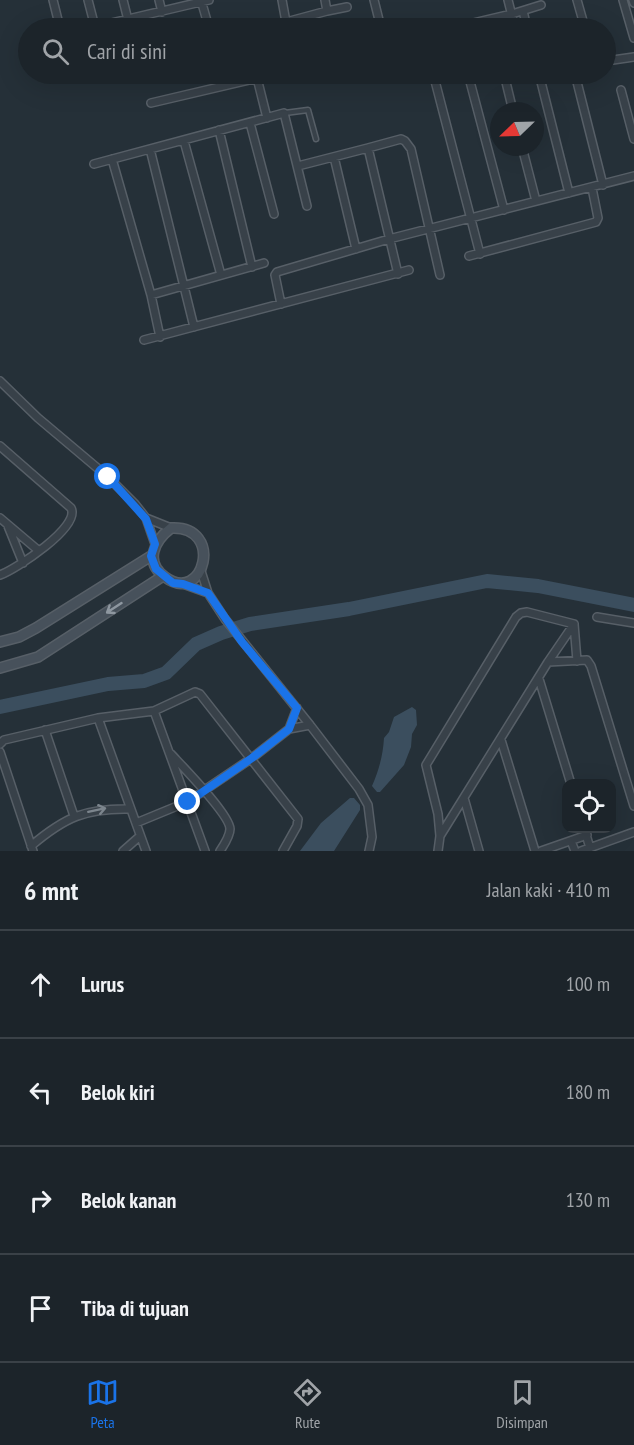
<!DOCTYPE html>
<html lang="id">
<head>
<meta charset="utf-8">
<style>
	body { margin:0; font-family:"PT Sans Narrow",sans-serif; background:#293036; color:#f1f3f6 }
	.controls { position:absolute; right:18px; bottom:18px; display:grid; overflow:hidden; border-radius:12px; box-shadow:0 6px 24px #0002 }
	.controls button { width:54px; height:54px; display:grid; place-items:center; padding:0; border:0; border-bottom:2px solid #3a4147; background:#1c242a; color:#f1f3f6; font:30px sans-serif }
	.compass { position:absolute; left:490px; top:102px; width:54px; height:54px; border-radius:50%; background:#1c242a; box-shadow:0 6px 24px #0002; rotate:247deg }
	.stop { position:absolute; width:18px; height:18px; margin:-14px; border:4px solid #1a73e8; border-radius:50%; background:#fff }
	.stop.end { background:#1a73e8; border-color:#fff; box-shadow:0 2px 6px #0008 }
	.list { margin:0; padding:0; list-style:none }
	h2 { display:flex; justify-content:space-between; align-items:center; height:78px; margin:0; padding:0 24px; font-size:26px }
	h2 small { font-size:20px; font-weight:400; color:#a0a4a8 }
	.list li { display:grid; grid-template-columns:39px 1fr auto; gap:18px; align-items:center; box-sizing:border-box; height:108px; padding:0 24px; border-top:2px solid #3a4147 }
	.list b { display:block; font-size:22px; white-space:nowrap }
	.list em { font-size:20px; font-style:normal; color:#a0a4a8 }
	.icon { flex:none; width:33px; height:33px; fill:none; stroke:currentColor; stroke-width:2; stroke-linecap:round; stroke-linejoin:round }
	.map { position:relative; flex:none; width:634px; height:851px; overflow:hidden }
	.search { position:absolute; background:#1c242a; box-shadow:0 6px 24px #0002; left:18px; right:18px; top:18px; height:66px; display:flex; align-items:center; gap:15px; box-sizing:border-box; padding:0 21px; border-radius:33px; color:#a0a4a8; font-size:22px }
	.sheet { height:510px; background:#1c242a }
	nav { display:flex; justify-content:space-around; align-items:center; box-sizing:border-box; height:84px; border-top:2px solid #3a4147; background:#1c242a; font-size:16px; color:#a0a4a8 }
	nav a { display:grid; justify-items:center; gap:3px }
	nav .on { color:#1a73e8 }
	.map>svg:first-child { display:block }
	.water { fill:#3b4e5e }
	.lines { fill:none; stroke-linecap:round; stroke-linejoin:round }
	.river { stroke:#3b4e5e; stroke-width:14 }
	.lane-casing { stroke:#575f67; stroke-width:7 }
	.street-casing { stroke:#575f67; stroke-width:10 }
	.secondary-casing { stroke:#575f67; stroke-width:12 }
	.lane { stroke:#384149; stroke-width:4 }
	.street { stroke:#384149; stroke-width:7 }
	.secondary { stroke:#47515b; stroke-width:9 }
	.oneway { stroke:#8e97a0 }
	.oneway2 { stroke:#7c858d }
	.route { stroke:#1a73e8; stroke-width:8 }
</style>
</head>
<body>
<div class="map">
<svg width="634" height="851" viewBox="0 0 634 851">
	<rect width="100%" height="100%" fill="#253038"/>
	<path class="water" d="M 412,707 L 416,710 L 417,725 L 412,734 L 411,747 L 404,765 L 380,792 L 377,792 L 372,786 C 379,770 383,755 384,738 L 389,732 L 394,717 Z
		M 350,798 L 354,798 L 360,805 L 360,810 L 334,851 L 300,851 L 321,823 Z"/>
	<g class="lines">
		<path class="river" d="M 0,707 L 108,684 L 144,681 L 166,673 L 196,644 L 221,633 L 250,624 L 349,609 L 487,581 L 538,586 L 634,605"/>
		<defs>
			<path id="lane" d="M 285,113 L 308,110 L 316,139"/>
			<path id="street" d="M 53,0 L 60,28
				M 88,0 L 95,27
				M 123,0 L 128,20
				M 159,0 L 162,12
				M 201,0 L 209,28
				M 282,0 L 286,22
				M 374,0 L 381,28
				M 508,0 L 515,28
				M 577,0 L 585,28
				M 623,0 L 634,38
				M 633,0 L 634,3
				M 327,11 L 347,7
				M 523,11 L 527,28
				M 90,28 L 209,0
				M 264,28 L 327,11 L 325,0
				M 452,28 L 512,14 L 541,5
				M 606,61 L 634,57
				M 256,74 L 267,118
				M 437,74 L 434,77 L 480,254
				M 468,74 L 504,210
				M 504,74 L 513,111
				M 539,74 L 569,193
				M 575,74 L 603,185
				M 621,90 L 634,139
				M 151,103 L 275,74
				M 250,123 L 274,214
				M 219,130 L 252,267
				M 184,141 L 221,275
				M 522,147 L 536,201
				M 368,148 L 401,139 L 405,141 L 411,149 L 440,275
				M 150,149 L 194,327
				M 334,157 L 356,249
				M 112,159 L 151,295 L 160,337
				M 94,164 L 284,113 L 307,206
				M 298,166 L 368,148 L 398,274
				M 469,256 L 596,222 L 598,218 L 592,188
				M 151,295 L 264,263
				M 281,304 L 275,275 L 277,272 L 389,239 L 634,176
				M 144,340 L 409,270
				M 0,381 L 38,418 L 108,477 L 135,504 L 146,518 L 155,544
				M 0,446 L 71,508 C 81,527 16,569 0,575
				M 0,518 L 39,551
				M 146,518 L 171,528
				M 8,526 L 23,563
				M 201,571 L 208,593 L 225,619 L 310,725 L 359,789 L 368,805 L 372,837 L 369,851
				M 183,584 L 208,593
				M 597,617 L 634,623
				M 548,662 L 587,660 L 591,666 L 634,806
				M 539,679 L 571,784
				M 154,711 L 205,851
				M 98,718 L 146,851
				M 289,729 L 297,708
				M 45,730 L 74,816
				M 501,740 L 535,851
				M 0,744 L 4,740 L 98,718 L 154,711 L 195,692 L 200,694 L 298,819 L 297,826 L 283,851
				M 0,752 L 33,851
				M 171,754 C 183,767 230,815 230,829 C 230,836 224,845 220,851
				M 464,798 L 479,851
				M 136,823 L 187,802 L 252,758 L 289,729 L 310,725
				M 584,828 L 590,848
				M 440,836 L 548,662 L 574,624
				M 571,841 L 575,851
				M 31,846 C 65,817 86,808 130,809
				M 123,851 L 140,836
				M 438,851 L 440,836 L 438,814 L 426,765 L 516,617 L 521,613 L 527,612 L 574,624 L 577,661
				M 541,851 L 587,835
				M 581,851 L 634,832"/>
			<path id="secondary" d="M 171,528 C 225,525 204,606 165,577 C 144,562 154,541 171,528 Z
				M 0,642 L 19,637 L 36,628 L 151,556
				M 0,668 L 38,657 L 163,576"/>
		</defs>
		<use href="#lane" class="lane-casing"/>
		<use href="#street" class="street-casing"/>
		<use href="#secondary" class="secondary-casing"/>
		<use href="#lane" class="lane"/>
		<use href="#street" class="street"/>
		<use href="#secondary" class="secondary"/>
	</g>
	<defs><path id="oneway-shaft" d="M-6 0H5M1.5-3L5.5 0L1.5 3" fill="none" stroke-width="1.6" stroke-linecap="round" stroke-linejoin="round" transform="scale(1.5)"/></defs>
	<use class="oneway" href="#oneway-shaft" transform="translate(114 608) rotate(147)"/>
	<use class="oneway2" href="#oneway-shaft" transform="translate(97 810) rotate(-12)"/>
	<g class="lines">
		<path class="route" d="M 108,477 L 146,519 L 155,544 L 151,556 L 156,569 L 173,583 L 183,584 L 208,593 L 242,642 L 297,708 L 289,729 L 252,758 L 188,802"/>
	</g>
</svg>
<div class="controls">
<button><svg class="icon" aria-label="locate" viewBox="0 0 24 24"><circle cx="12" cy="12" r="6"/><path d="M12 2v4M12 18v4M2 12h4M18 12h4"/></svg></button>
</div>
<svg class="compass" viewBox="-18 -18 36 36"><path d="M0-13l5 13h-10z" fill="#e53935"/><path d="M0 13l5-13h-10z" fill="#a0a4a8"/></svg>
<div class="stop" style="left:108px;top:477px"></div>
<div class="stop end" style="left:188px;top:802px"></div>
<div class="search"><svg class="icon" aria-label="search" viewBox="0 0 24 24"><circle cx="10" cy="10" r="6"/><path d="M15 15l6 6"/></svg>Cari di sini</div>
</div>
<section class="sheet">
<h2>6 mnt<small>Jalan kaki · 410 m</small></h2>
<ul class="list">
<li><svg class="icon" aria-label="ahead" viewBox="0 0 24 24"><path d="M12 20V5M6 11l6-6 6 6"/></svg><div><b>Lurus</b></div><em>100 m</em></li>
<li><svg class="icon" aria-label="left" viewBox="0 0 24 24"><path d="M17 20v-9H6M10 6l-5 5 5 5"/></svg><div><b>Belok kiri</b></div><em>180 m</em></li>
<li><svg class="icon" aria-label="right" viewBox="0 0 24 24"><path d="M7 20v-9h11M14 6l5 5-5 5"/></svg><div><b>Belok kanan</b></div><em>130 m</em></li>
<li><svg class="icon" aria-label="arrive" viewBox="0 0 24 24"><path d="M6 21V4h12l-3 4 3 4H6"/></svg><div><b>Tiba di tujuan</b></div></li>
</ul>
</section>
<nav>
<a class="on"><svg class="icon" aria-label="map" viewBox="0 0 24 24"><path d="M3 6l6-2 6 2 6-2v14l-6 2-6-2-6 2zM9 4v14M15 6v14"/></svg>Peta</a>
<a><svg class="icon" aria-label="directions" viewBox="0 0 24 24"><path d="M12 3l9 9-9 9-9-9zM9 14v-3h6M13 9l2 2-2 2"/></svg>Rute</a>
<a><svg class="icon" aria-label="saved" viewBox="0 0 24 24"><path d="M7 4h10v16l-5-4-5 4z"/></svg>Disimpan</a>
</nav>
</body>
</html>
